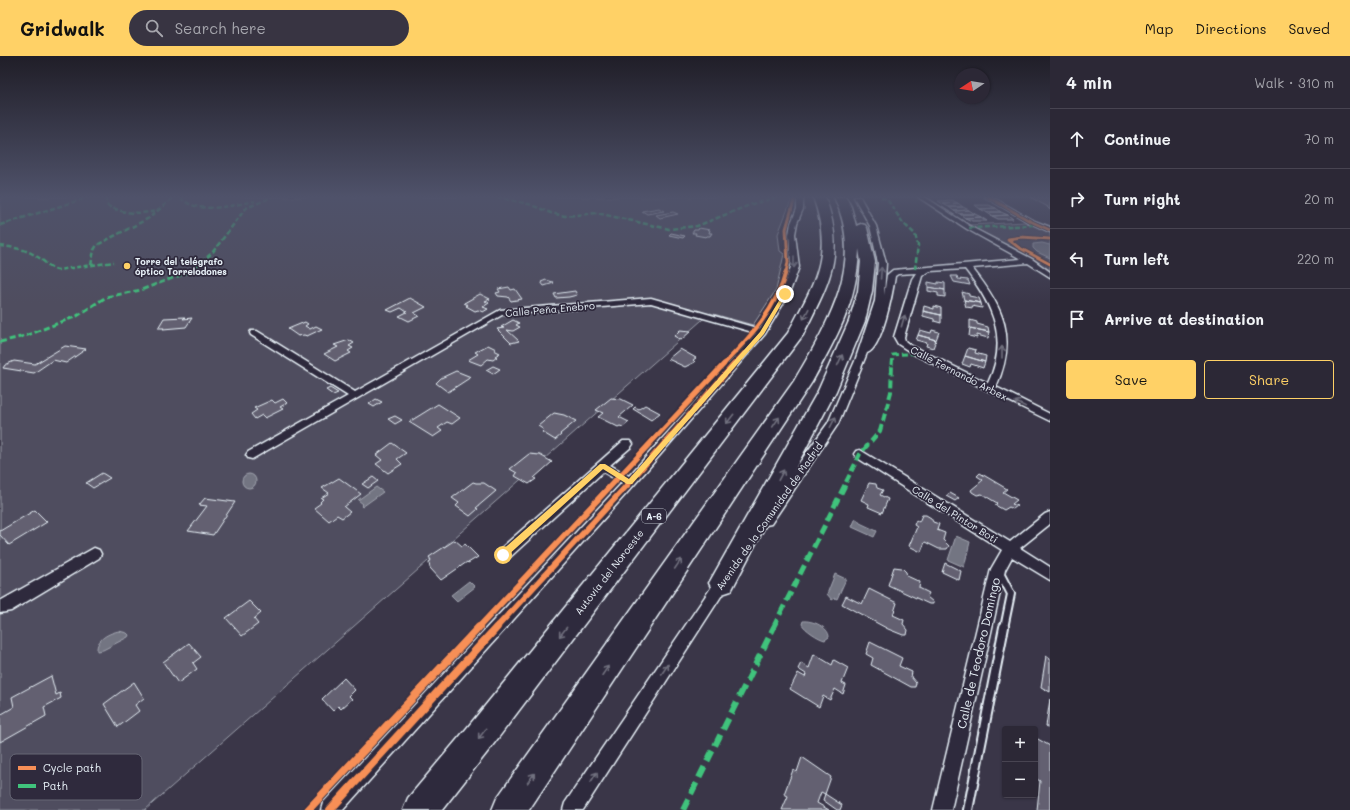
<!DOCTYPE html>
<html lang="en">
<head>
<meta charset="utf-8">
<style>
	body { margin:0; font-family:Mali,sans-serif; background:#383442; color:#f1f3f6 }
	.controls { position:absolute; right:12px; bottom:12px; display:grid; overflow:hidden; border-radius:4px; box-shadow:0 1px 3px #0004 }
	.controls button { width:36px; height:36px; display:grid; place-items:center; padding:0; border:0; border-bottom:1px solid #484451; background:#2c2836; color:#f1f3f6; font:20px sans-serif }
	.compass { position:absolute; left:954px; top:12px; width:36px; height:36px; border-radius:50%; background:#2c2836; box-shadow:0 1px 3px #0004; rotate:258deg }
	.stop { position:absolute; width:12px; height:12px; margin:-9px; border:3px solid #ffd166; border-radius:50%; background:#fff }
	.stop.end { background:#ffd166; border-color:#fff; box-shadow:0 1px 4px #0008 }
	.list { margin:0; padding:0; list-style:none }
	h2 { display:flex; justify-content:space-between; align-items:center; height:52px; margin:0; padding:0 16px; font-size:17px }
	h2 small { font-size:13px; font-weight:400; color:#a6a6ad }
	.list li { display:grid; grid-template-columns:26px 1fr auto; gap:12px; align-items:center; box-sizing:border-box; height:60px; padding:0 16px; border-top:1px solid #484451 }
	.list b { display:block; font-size:15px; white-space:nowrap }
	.list em { font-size:13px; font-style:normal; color:#a6a6ad }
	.actions { display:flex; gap:8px; padding:12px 16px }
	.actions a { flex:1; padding:9px 0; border:1px solid #ffd166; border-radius:4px; text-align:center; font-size:14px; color:#ffd166 }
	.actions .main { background:#ffd166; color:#111 }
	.icon { flex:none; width:22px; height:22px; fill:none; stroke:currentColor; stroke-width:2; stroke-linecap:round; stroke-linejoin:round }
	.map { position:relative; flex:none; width:1050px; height:754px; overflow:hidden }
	header { display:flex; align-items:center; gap:24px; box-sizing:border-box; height:56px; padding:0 20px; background:#ffd166; color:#111 }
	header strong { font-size:19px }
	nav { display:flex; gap:22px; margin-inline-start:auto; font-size:14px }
	.search { width:280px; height:36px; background:#383442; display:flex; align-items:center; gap:10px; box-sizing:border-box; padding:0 14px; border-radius:22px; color:#a6a6ad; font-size:15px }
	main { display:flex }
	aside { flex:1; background:#2c2836 }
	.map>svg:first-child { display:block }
	.green { fill:#504e5f; stroke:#9ca0ac }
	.water { fill:#737482; stroke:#a2a6b1 }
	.building { fill:#636171; stroke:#e8f1f8 }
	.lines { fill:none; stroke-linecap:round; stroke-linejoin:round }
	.service-far1-casing { stroke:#e8f1f8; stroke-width:10 }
	.service-casing { stroke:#e8f1f8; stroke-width:12 }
	.minor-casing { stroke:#e8f1f8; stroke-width:3 }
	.motorway-casing { stroke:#e8f1f8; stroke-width:3 }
	.service-far1 { stroke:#2f2a3d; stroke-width:6 }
	.service { stroke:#2f2a3d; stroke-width:8 }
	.minor { fill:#2f2a3d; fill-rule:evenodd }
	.motorway { fill:#2f2a3d; fill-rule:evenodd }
	.quiet-far4 { stroke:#40c37c; stroke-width:2.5; stroke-dasharray:5 2.5; stroke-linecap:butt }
	.quiet-far3 { stroke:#40c37c; stroke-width:3; stroke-dasharray:6 3; stroke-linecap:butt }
	.quiet-far2 { stroke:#40c37c; stroke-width:4; stroke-dasharray:8 4; stroke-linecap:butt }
	.quiet-far1 { stroke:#40c37c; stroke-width:5; stroke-dasharray:10 5; stroke-linecap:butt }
	.quiet { stroke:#40c37c; stroke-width:6; stroke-dasharray:12 6; stroke-linecap:butt }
	.cycleway-far4-casing { stroke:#2f2a3d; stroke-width:4.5 }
	.cycleway-far3-casing { stroke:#2f2a3d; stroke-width:6 }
	.cycleway-far2-casing { stroke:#2f2a3d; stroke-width:8 }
	.cycleway-far1-casing { stroke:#2f2a3d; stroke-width:8 }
	.cycleway-casing { stroke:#2f2a3d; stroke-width:10 }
	.cycleway-far4 { stroke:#f78f57; stroke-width:3 }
	.cycleway-far3 { stroke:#f78f57; stroke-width:4 }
	.cycleway-far2 { stroke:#f78f57; stroke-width:5 }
	.cycleway-far1 { stroke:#f78f57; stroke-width:6 }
	.cycleway { stroke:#f78f57; stroke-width:8 }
	.oneway { stroke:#70707e }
	.route { fill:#ffd166 }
	.poi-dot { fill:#ffd166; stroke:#2f2a3d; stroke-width:1.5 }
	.labels { text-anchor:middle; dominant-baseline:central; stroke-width:3.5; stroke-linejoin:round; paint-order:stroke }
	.far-poi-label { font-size:9px; font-weight:bold; fill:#e8f1f8; stroke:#2f2a3d; text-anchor:start }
	.shield { fill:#2f2a3d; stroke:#b0b5c0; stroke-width:1 }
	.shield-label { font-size:9px; font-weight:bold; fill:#e8f1f8 }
	.street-label { font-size:10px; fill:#e8f1f8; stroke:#2f2a3d }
	.near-street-label { font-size:12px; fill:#e8f1f8; stroke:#2f2a3d }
	.key { fill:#2f2a3d; stroke:#666675; stroke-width:1 }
	.key-label { font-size:11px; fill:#e8f1f8 }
</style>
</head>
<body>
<header>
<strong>Gridwalk</strong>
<div class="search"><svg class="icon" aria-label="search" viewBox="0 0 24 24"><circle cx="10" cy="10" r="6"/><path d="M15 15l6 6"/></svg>Search here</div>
<nav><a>Map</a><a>Directions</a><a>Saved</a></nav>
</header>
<main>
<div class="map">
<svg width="1050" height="754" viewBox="0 0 1050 754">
	<rect width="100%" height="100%" fill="#3a3648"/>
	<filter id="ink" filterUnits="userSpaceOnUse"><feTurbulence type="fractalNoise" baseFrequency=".025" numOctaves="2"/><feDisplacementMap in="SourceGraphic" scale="8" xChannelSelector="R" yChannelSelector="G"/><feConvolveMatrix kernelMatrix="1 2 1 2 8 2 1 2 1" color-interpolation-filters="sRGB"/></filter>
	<g filter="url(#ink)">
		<path class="green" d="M 0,141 L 782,141 L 792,142 L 778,178 L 780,195 L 784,198 L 776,234 L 753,269 L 710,257 L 145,754 L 0,754 Z
			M 1025,166 L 1050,177 L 1050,214 L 970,169 Z"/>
		<path class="water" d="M 1042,187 L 1050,189 L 1050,202 L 1037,196 L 1033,192 L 1033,188 Z
			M242 425a7 7 0 1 1 14 0a7 7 0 1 1-14 0Z
			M 376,431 L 383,436 L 362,451 L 361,450 L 363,448 L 358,444 Z
			M 857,463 L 860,467 L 877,475 L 874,481 L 852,471 L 855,464 Z
			M 956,480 L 970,486 L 964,511 L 948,504 Z
			M 835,518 L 846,523 L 837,543 L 835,542 L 832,544 L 827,538 Z
			M 469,525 L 475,531 L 457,545 L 451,539 Z
			M 803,565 C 812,564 829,571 829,581 L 825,584 C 819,583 804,573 802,568 Z
			M 119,575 L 127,577 L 129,579 L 128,581 L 103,594 L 97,595 C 96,583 109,577 119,575 Z"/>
		<path class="building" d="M 1030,141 L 1050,141 L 1050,154 L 1047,151 L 1048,151 Z
			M 952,144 L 958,147 L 943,148 L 938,145 Z
			M 958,147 L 963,151 L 949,151 L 943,148 Z
			M 975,149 L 989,149 L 996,152 L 980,153 Z
			M 949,151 L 963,151 L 969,154 L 954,155 Z
			M 659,152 L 664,155 L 647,158 L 642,155 Z
			M 996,152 L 1001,156 L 986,156 L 980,153 Z
			M 969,154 L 975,158 L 960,158 L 954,155 Z
			M 673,156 L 678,158 L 660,162 L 656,159 Z
			M 986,156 L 1001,156 L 1008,159 L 992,160 Z
			M 960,158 L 975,158 L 981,161 L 965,162 Z
			M 1008,159 L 1013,163 L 998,163 L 992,160 Z
			M 981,161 L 987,165 L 972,165 L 965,162 Z
			M 699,172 L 710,174 L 709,177 L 712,177 L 710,180 L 707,180 L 706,181 L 695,179 L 696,177 L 692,177 L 694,174 L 698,174 Z
			M 671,177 L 685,180 L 683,182 L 669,179 Z
			M 951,220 L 957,220 L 958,223 L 968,224 L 970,229 L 954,226 Z
			M 546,224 L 553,226 L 554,227 L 544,230 L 541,226 Z
			M 928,226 L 938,228 L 938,226 L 945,227 L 945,234 L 928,231 Z
			M 509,231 L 511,234 L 515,233 L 522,243 L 511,245 L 508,241 L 498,240 L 496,237 L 500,236 L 498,233 Z
			M 928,231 L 945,234 L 945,241 L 938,240 L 938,237 L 928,235 Z
			M 575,235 L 577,239 L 569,241 L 556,242 L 554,238 Z
			M 962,236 L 969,238 L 969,240 L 979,242 L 981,247 L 964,244 Z
			M 480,238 L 490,243 L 485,245 L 489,247 L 483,251 L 488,253 L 483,256 L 478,254 L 475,255 L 466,250 L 468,249 L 464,247 Z
			M 410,242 L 426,251 L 414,257 L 419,260 L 409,265 L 399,260 L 407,256 L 401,252 L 392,256 L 387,254 Z
			M 964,244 L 981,247 L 982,252 L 972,250 L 973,252 L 966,251 Z
			M 924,250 L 934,253 L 934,250 L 941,252 L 941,259 L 923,255 Z
			M 923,255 L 941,259 L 941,267 L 934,265 L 934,263 L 923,260 Z
			M 185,261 L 183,263 L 192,262 L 186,271 L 163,273 L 164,272 L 158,272 L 164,262 Z
			M 513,264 L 519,267 L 516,269 L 520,271 L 513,275 L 507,274 L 519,285 L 511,287 L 497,273 L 504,272 L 501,271 Z
			M 970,264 L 977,266 L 977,268 L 988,271 L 989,276 L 970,272 Z
			M 305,266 L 308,268 L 305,270 L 310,273 L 316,270 L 322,273 L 307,280 L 304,279 L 298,280 L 288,273 Z
			M 970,272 L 989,276 L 988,282 L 977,279 L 977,282 L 969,280 Z
			M 680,274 L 691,275 L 681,284 L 674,280 Z
			M 920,274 L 931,277 L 932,274 L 939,276 L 936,284 L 918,279 Z
			M 918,279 L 936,284 L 933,292 L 926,290 L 927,287 L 916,284 Z
			M 349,284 L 354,287 L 349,290 L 353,292 L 348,295 L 351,297 L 335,305 L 324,298 L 338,291 L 334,289 Z
			M 488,289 L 496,293 L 494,294 L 500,297 L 495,300 L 497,301 L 493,304 L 488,303 L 481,309 L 468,304 L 478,298 L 475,296 Z
			M 65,290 L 86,293 L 66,307 L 53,304 L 34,317 L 3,312 L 5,309 L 14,305 L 35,308 Z
			M 968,292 L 976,294 L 975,297 L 986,300 L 985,306 L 965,300 Z
			M 680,293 L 696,302 L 693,304 L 695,306 L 685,311 L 668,303 Z
			M 965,300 L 985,306 L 983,312 L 971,308 L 970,311 L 962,308 Z
			M 493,310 L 500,313 L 493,318 L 486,314 Z
			M 456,315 L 471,321 L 448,336 L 436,327 L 441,322 Z
			M 330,332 L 338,337 L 333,339 L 326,334 Z
			M 611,342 L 621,343 L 633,349 L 619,361 L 629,366 L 623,371 L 620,370 L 618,371 L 598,361 L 603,357 L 596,354 Z
			M 283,343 L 287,347 L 280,351 L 283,353 L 265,362 L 262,359 L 255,363 L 251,358 L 257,354 L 254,352 L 272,344 L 275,347 Z
			M 376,343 L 382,346 L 374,351 L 369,348 Z
			M 438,348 L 460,362 L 452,368 L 447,366 L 438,372 L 442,375 L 433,381 L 409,366 Z
			M 645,349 L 660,357 L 651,364 L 633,353 L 635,351 L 639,353 Z
			M 554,357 L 564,359 L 576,365 L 560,378 L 561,379 L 555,384 L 542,376 L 544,374 L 538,370 Z
			M 395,360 L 402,364 L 395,368 L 388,363 Z
			M 392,387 L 406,397 L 397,403 L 402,408 L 388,417 L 376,408 L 382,404 L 376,399 Z
			M 529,398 L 540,399 L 552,406 L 534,422 L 536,423 L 529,428 L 515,420 L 517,417 L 510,413 Z
			M 102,417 L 110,422 L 93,432 L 86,427 Z
			M 980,417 L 1007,433 L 1003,436 L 1017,444 L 1012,448 L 1017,450 L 1013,453 L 1009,451 L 1004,454 L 995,449 L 997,447 L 982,438 L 977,439 L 972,436 L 971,434 L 983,424 L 977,420 Z
			M 373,421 L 378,425 L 368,432 L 362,428 Z
			M 339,422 L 361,438 L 344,451 L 350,456 L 342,462 L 337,459 L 329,465 L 314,452 L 321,447 L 320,446 L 323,443 L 321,442 L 329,437 L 322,432 Z
			M 473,426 L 476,427 L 484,427 L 496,435 L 476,452 L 478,453 L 470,460 L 456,450 L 459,447 L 452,442 Z
			M 869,427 L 876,428 L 877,432 L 883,434 L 880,439 L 888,443 L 882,457 L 868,451 L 869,448 L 861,444 Z
			M 950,437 L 959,442 L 955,445 L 946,440 Z
			M 205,442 L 235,446 L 213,479 L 188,475 L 207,450 L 199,449 Z
			M 35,454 L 47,466 L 9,489 L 0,479 L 0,475 Z
			M 922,459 L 926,459 L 931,462 L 933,466 L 939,468 L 937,474 L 945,477 L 943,484 L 949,490 L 947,493 L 939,493 L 925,486 L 921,496 L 909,490 L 917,471 L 914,469 L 916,464 L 919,466 Z
			M 455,484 L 462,490 L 465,488 L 478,501 L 468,507 L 467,506 L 441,524 L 430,512 L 429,507 L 431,504 L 429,501 Z
			M 945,507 L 961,515 L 959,524 L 942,516 Z
			M 894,511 L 902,512 L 906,516 L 907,520 L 920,526 L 919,532 L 929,537 L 927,541 L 933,546 L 933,548 L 929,548 L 888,529 Z
			M 869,533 L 897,547 L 893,559 L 904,564 L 903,568 L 908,574 L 907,579 L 903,579 L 888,573 L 842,548 L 846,540 L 862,548 Z
			M 249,545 L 261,557 L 254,563 L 258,568 L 242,580 L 226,562 Z
			M 870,586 L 902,602 L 899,610 L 912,616 L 911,621 L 916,627 L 915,631 L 911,631 L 871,609 L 873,602 L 866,598 Z
			M 189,587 L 201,601 L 193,607 L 197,613 L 178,627 L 163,606 Z
			M 814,598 L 832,609 L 834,604 L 848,612 L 842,627 L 846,629 L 843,638 L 835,633 L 830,644 L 823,640 L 819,651 L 790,633 L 798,617 L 805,621 L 806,618 L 798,613 L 801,607 L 809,612 Z
			M 1046,600 L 1050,603 L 1050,636 L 1041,631 Z
			M 51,620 L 56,639 L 60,637 L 61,642 L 44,651 L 46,660 L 0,686 L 0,659 L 14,651 L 12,641 Z
			M 344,622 L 355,634 L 349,640 L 352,643 L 341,653 L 338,650 L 333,655 L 322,643 Z
			M 134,626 L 144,642 L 135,649 L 139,655 L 118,671 L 104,648 Z
			M 1050,643 L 1050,672 L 1046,670 Z
			M 1036,682 L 1050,690 L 1050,754 L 1037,754 L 1040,725 L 1035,722 Z
			M 802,701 L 831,721 L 825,738 L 821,736 L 817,747 L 829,754 L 782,754 L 788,740 L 784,738 L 793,714 L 797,716 Z
			M 825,738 L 842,749 L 840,754 L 837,754 L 823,744 Z"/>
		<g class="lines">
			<defs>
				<path id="service-far1" d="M 1000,517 L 1011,538 L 1004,572"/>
				<path id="service" d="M 968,754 L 1004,571"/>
				<path id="minor" d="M 797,141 L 803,141 L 803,153 L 797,167 L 795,178 L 799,211 L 789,238 L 765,278 L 634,429 L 343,754 L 321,754 L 323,747 L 622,427 L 603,416 L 508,503 L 503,505 L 498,503 L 496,499 L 498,495 L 623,385 L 631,385 L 633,388 L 631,391 L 610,409 L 629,420 L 756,277 L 651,247 L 502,259 L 252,403 L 248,402 L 246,399 L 248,396 L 348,340 L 251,279 L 250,277 L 251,275 L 257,275 L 355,336 L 500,254 L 651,242 L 760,273 L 781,238 L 791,211 L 789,178 L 791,167 L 797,153 Z
					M 854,141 L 860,141 L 876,170 L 886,207 L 884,239 L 887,219 L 893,214 L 1021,203 L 967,173 L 918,141 L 925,141 L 971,171 L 1032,203 L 1050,216 L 1050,221 L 1028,207 L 972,212 C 1004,252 1018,282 996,331 L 1050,358 L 1050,365 L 915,299 L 898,288 L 894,281 L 912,223 L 916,217 L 898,218 L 895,220 C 893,235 882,293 867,297 L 838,368 L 771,468 L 766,469 L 761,468 L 760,464 L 761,460 L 828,367 L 855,305 L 875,245 L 878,207 L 870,170 ZM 965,213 C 993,249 1009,283 988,327 L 910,289 L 905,285 L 904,281 L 922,220 L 930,215 Z
					M 985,141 L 992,141 L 1032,164 L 1050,171 L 1050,176 L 1028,166 Z
					M 860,394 L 1010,486 L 1045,458 L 1050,456 L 1050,468 L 1020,492 L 1050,511 L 1050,524 L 1012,501 L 1005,514 L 951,754 L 933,754 L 991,513 L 1002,494 L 856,401 L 854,398 L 856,395 Z
					M 94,492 L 99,494 L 101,498 L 99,502 L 11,555 L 0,557 L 0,545 Z
					M 724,518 L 729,520 L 731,524 L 729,528 L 583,754 L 563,754 L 565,747 L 719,520 Z"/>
				<path id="motorway" d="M 813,141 L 825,141 C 847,199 828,228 803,279 L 489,694 L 442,754 L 403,754 L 408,742 L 467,672 L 788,277 C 814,228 834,199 813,141 Z
					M 834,141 L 846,141 L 851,151 L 856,170 L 861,168 L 865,169 L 867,172 L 875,206 L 872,235 L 865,265 L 836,335 L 731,535 L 722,538 L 713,535 L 709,527 L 818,335 L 849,265 L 858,235 L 861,206 L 859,193 C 857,248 837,280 812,326 L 529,754 L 492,754 L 497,742 L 794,325 C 827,269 866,207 834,141 Z"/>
			</defs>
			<use href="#service-far1" class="service-far1-casing"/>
			<use href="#service" class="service-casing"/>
			<use href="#minor" class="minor-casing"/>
			<use href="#motorway" class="motorway-casing"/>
			<use href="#service-far1" class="service-far1"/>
			<use href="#service" class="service"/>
			<use href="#minor" class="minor"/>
			<use href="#motorway" class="motorway"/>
			<path class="quiet-far4" d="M 107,141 L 106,144 L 108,150 C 125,158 138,158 156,155
				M 180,141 C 197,160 233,149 255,145
				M 497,141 L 529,148 L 551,157 L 565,160 L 597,157 L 669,173 L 697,170 L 752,148 L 778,141
				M 881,141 L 887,143 L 903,167 L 915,178 L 918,189 L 915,213
				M 0,169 L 89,141
				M 969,172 L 1033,169
				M 0,190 C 12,191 26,193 36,200 C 44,204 48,211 57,214 L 114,206
				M 91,209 L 94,194 L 97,189 L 149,162 L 174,141
				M 190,216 L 212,197 L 246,152 L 272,141"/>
			<path class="quiet-far3" d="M 0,286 L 25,280 L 77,260 L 106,241 L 141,234 L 191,215
				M 892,309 L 893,299 L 918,297"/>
			<path class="quiet-far2" d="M 846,426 L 860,398 L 880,375 L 891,336 L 892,308"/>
			<path class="quiet-far1" d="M 773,572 L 847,425"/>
			<path class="quiet" d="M 683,754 L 774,571"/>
			<defs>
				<path id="cycleway-far4" d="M 988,141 L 1030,165 L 1050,174
					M 1050,183 L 1022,181 L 1008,183 L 1018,191 L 1050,208
					M 786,216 L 788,206 L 786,173 L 795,141"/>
				<path id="cycleway-far3" d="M 723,309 C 749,282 777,253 786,215
					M 733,309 L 744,297"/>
				<path id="cycleway-far2" d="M 614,426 L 724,308
					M 630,426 L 734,308"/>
				<path id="cycleway-far1" d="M 478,572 L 615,425
					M 496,572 L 631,425"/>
				<path id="cycleway" d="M 308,754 L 479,571
					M 330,754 L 497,571"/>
			</defs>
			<use href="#cycleway-far4" class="cycleway-far4-casing"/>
			<use href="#cycleway-far3" class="cycleway-far3-casing"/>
			<use href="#cycleway-far2" class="cycleway-far2-casing"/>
			<use href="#cycleway-far1" class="cycleway-far1-casing"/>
			<use href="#cycleway" class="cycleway-casing"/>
			<use href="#cycleway-far4" class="cycleway-far4"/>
			<use href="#cycleway-far3" class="cycleway-far3"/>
			<use href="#cycleway-far2" class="cycleway-far2"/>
			<use href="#cycleway-far1" class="cycleway-far1"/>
			<use href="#cycleway" class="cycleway"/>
		</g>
		<defs><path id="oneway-shaft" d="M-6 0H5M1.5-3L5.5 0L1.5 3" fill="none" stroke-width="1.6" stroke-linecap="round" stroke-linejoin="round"/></defs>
		<g class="oneway">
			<use href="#oneway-shaft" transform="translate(794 206) rotate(90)"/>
			<use href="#oneway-shaft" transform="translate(881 217) rotate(-86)"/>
			<use href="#oneway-shaft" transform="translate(806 258) rotate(118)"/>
			<use href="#oneway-shaft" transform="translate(903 265) rotate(-74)"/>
			<use href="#oneway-shaft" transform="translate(1002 296) rotate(-90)"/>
			<use href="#oneway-shaft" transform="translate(840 304) rotate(-66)"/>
			<use href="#oneway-shaft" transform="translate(1020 348) rotate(-154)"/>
			<use href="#oneway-shaft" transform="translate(730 363) rotate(128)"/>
			<use href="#oneway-shaft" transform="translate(776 366) rotate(-56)"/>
			<use href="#oneway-shaft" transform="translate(833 366) rotate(-63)"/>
			<use href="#oneway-shaft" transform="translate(781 419) rotate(-62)"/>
			<use href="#oneway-shaft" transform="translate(678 508) rotate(-56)"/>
			<use href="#oneway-shaft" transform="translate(563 576) rotate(128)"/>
			<use href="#oneway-shaft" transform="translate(665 613) rotate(-56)"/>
			<use href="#oneway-shaft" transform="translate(605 615) rotate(-56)"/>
			<use href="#oneway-shaft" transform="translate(482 678) rotate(128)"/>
			<use href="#oneway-shaft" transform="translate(594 721) rotate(-57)"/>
			<use href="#oneway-shaft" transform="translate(531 722) rotate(-54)"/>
		</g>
	</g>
	<linearGradient id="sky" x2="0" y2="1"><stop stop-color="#201e28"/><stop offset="0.57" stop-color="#4f526a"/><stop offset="1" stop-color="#4f526a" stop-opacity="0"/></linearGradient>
	<rect width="1050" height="247" fill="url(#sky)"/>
	<path class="route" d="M 785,236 L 787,238 L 764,278 L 632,428 L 627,428 L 603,413 L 506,501 L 500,501 L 500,496 L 600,408 L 605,408 L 629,423 L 760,276 L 783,238 Z"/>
	<circle class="poi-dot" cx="127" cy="210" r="4"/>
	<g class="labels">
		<g class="far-poi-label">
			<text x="135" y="205">Torre del telégrafo<tspan x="135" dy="10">óptico Torrelodones</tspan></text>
		</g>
		<rect class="shield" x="642" y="453" width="24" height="14" rx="3"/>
		<g class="shield-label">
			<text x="654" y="460">A-6</text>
		</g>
		<g class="street-label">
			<text transform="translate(550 253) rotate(-5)">Calle Peña Enebro</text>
			<text transform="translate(959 317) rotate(27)">Calle Fernando Arbex</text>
			<text transform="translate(955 458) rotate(32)">Calle del Pintor Boti</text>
			<text transform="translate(769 460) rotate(-55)">Avenida de la Comunidad de Madrid</text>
			<text transform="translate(609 516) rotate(-52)">Autovía del Noroeste</text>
		</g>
		<g class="near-street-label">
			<text transform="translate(978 597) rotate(-77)">Calle de Teodoro Domingo</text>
		</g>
	</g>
	<rect x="10" y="698" width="132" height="46" rx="6" class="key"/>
	<rect x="18" y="710" width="18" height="4" fill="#f78f57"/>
	<rect x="18" y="728" width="18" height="4" fill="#40c37c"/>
	<g class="key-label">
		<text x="43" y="716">Cycle path</text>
		<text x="43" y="734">Path</text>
	</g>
</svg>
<div class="controls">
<button>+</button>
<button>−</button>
</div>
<svg class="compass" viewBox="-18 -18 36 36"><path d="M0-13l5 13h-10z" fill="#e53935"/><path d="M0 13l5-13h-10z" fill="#a6a6ad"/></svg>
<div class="stop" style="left:503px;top:499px"></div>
<div class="stop end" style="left:785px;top:238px"></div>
</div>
<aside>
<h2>4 min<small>Walk · 310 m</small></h2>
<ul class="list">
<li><svg class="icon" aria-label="ahead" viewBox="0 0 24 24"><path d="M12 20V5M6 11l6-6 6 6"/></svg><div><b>Continue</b></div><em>70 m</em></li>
<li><svg class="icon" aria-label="right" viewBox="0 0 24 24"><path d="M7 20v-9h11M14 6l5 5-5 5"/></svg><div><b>Turn right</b></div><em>20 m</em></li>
<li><svg class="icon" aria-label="left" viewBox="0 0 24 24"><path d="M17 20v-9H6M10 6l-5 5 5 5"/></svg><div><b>Turn left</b></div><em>220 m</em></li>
<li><svg class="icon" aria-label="arrive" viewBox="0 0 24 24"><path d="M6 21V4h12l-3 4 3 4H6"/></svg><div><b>Arrive at destination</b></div></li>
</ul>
<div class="actions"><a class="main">Save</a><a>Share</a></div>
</aside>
</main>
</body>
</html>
